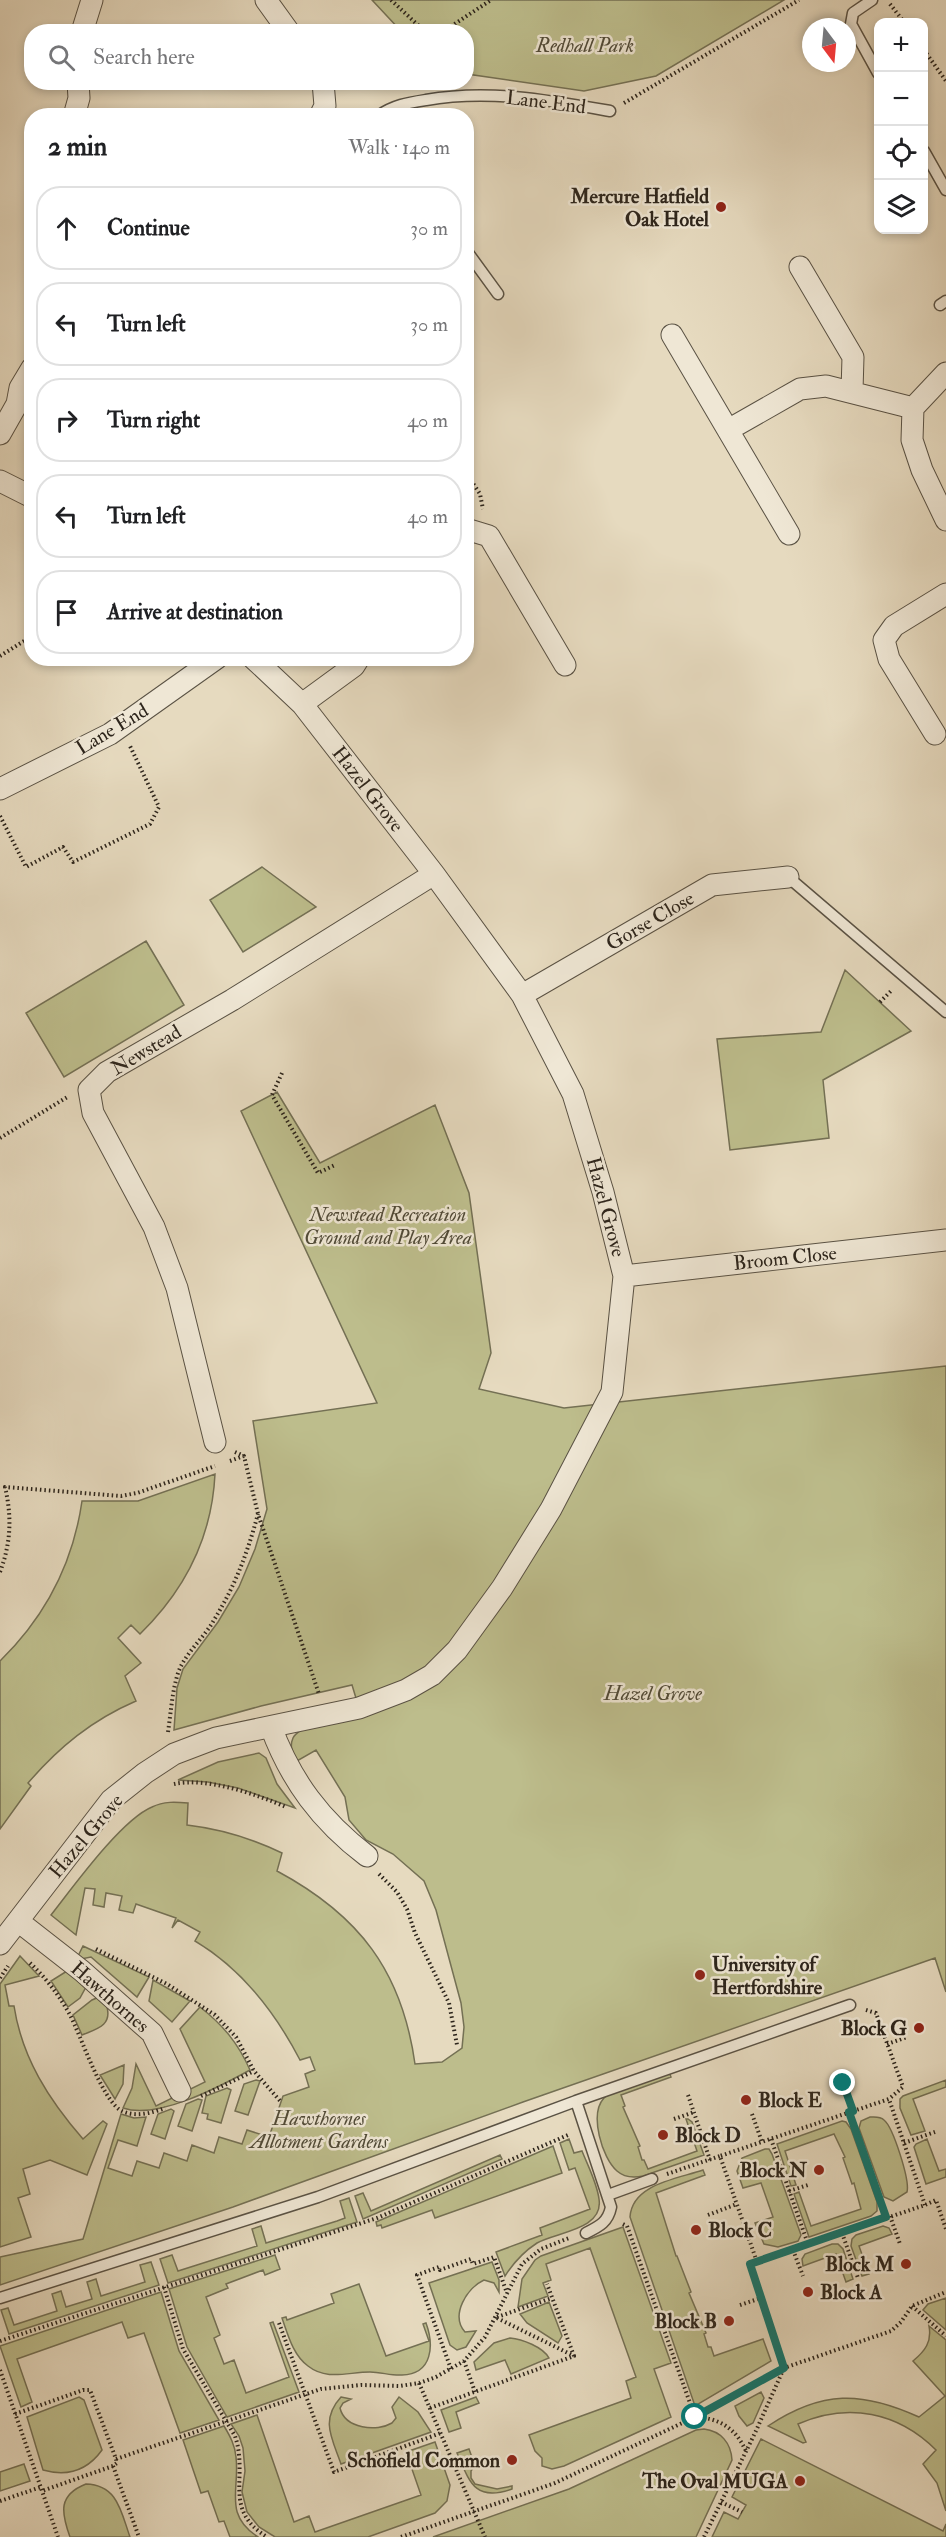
<!DOCTYPE html>
<html lang="en">
<head>
<meta charset="utf-8">
<style>
	body { margin:0; font-family:"IM FELL Double Pica",serif; background:#f2f2f2; color:#202124 }
	.controls { position:absolute; right:18px; top:18px; display:grid; overflow:hidden; border-radius:12px; box-shadow:0 3px 9px #0003 }
	.controls button { width:54px; height:54px; display:grid; place-items:center; padding:0; border:0; border-bottom:2px solid #e0e0e0; background:#fff; color:#202124; font:30px sans-serif }
	.compass { position:absolute; left:802px; top:18px; width:54px; height:54px; border-radius:50%; background:#fff; box-shadow:0 3px 9px #0003; rotate:164deg }
	.stop { position:absolute; width:18px; height:18px; margin:-14px; border:4px solid #0f766e; border-radius:50%; background:#fff }
	.stop.end { background:#0f766e; border-color:#fff; box-shadow:0 2px 6px #0008 }
	.list { margin:0; padding:0; list-style:none }
	h2 { display:flex; justify-content:space-between; align-items:center; height:78px; margin:0; padding:0 24px; font-size:26px }
	h2 small { font-size:20px; font-weight:400; color:#757577 }
	.list li { display:grid; grid-template-columns:39px 1fr auto; gap:18px; align-items:center; box-sizing:border-box; height:84px; margin:0 12px 12px; padding:0 12px; border:2px solid #e0e0e0; border-radius:24px }
	.list b { display:block; font-size:22px; white-space:nowrap }
	.list em { font-size:20px; font-style:normal; color:#757577 }
	.icon { flex:none; width:33px; height:33px; fill:none; stroke:currentColor; stroke-width:2; stroke-linecap:round; stroke-linejoin:round }
	.map { position:relative; flex:none; width:946px; height:2537px; overflow:hidden }
	.search { position:absolute; background:#fff; box-shadow:0 3px 9px #0003; left:24px; top:24px; width:450px; height:66px; display:flex; align-items:center; gap:15px; box-sizing:border-box; padding:0 21px; border-radius:24px; color:#757577; font-size:22px }
	.panel { position:absolute; background:#fff; box-shadow:0 3px 9px #0003; left:24px; top:108px; width:450px; height:558px; border-radius:24px }
	.map>svg:first-child { display:block }
	.green { fill:#bdbd8c; stroke:#747054; stroke-width:1.5 }
	.lines { fill:none; stroke-linecap:round; stroke-linejoin:round }
	.lane-casing { stroke:#5a5244; stroke-width:13 }
	.street-casing { stroke:#5a5244; stroke-width:23 }
	.path { stroke:#2c241b; stroke-width:4; stroke-dasharray:1.5 3; stroke-linecap:butt }
	.lane { stroke:#efe7d5; stroke-width:10 }
	.street { stroke:#efe7d5; stroke-width:21 }
	.route { stroke:#0f766e; stroke-width:8 }
	.poi-dot { fill:#8f2418; stroke:#efe7d5; stroke-width:2 }
	.labels { text-anchor:middle; dominant-baseline:central; stroke-width:5; stroke-linejoin:round; paint-order:stroke }
	.park-label { font-size:20px; font-style:italic; fill:#504a37; stroke:#efe7d5 }
	.street-label { font-size:20px; fill:#2c241b; stroke:#efe7d5 }
	.poi-label { font-size:20px; font-weight:bold; fill:#2c241b; stroke:#efe7d5; text-anchor:end }
</style>
</head>
<body>
<div class="map">
<svg width="946" height="2537" viewBox="0 0 946 2537">
	<rect width="100%" height="100%" fill="#e6dabf"/>
	<filter id="stains"><feTurbulence type="fractalNoise" baseFrequency=".00333" numOctaves="4"/><feColorMatrix values="0 0 0 0 .2 0 0 0 0 .09 0 0 0 0 .02 0 0 0 .5 -.17"/></filter>
	<radialGradient id="worn" r=".72"><stop offset=".6" stop-color="#630" stop-opacity="0"/><stop offset="1" stop-color="#630" stop-opacity=".3"/></radialGradient>
	<path class="green" d="M 372,0 L 784,0 L 656,76 L 584,91 L 467,74 L 466,32 L 401,31 Z
		M 262,867 L 316,907 L 243,952 L 210,900 Z
		M 146,941 L 184,1005 L 64,1077 L 26,1013 Z
		M 845,970 L 911,1031 L 823,1080 L 829,1138 L 730,1150 L 717,1039 L 821,1032 Z
		M 277,1092 L 320,1163 L 435,1105 L 469,1193 L 491,1353 L 479,1389 L 564,1408 L 946,1366 L 946,1992 L 935,1958 L 523,2102 L 233,2207 L 0,2285 L 0,2257 L 83,2239 L 121,2114 L 134,2118 L 146,2117 L 137,2146 L 118,2140 L 108,2168 L 132,2176 L 137,2161 L 159,2168 L 164,2153 L 187,2161 L 192,2145 L 214,2153 L 219,2137 L 242,2144 L 247,2130 L 269,2137 L 283,2096 L 309,2087 L 305,2074 L 315,2070 L 310,2057 L 300,2060 C 275,2012 242,1969 195,1941 L 200,1932 L 178,1920 L 172,1928 L 176,1918 L 136,1904 L 133,1913 L 119,1910 L 122,1896 L 106,1893 L 104,1907 L 93,1905 L 95,1889 L 85,1888 L 76,1935 L 51,1915 C 73,1887 121,1820 152,1807 C 164,1801 176,1802 188,1803 L 187,1825 C 221,1829 251,1838 282,1853 L 277,1871 C 359,1915 402,1971 415,2064 L 442,2062 L 462,2048 L 464,2027 L 461,2003 L 436,1910 L 424,1881 L 393,1854 L 366,1840 L 349,1820 L 345,1797 L 316,1750 L 297,1761 C 293,1753 289,1747 293,1738 C 299,1725 345,1713 359,1708 L 352,1685 L 261,1706 L 174,1730 L 177,1688 L 183,1669 L 218,1622 L 239,1587 L 255,1549 L 267,1509 L 253,1421 L 377,1403 L 241,1111 Z
		M 215,1474 C 212,1537 184,1591 140,1634 L 131,1625 L 118,1638 L 141,1663 L 125,1676 L 136,1701 C 92,1720 59,1747 28,1783 L 31,1786 L 0,1829 L 0,1661 C 45,1617 73,1564 82,1501 L 138,1501 Z
		M 259,1753 L 266,1758 L 277,1784 L 295,1808 L 238,1788 L 208,1782 L 178,1780 L 218,1762 Z
		M 83,1946 L 149,1977 L 137,1997 L 91,1957 L 81,1959 L 78,1956 Z
		M 20,1956 L 39,1976 L 5,1985 L 9,2006 L 14,2006 C 22,2058 49,2100 83,2139 L 103,2121 L 107,2124 L 87,2175 L 50,2160 L 23,2169 L 30,2194 L 18,2198 L 31,2237 L 0,2247 L 0,1984 Z
		M 67,1971 L 86,1987 L 80,1998 L 68,2007 L 51,1981 Z
		M 153,1980 L 190,2001 L 172,2022 L 149,2001 Z
		M 99,1997 L 107,2007 C 112,2026 96,2029 82,2035 L 73,2015 L 92,2000 Z
		M 200,2007 C 223,2025 238,2043 250,2070 C 219,2087 157,2120 123,2108 L 132,2088 L 136,2064 L 156,2106 L 205,2082 L 180,2029 Z
		M 124,2065 L 123,2084 L 115,2099 L 100,2075 Z
		M 669,2072 L 671,2077 L 621,2095 L 625,2106 L 623,2107 L 640,2146 L 638,2147 L 642,2160 L 644,2160 L 648,2169 L 697,2151 L 686,2119 L 688,2119 L 692,2122 L 704,2155 L 643,2176 C 634,2178 625,2178 617,2171 C 602,2158 589,2114 604,2098 C 612,2090 655,2077 669,2072 Z
		M 256,2080 L 260,2081 L 248,2115 L 235,2111 L 244,2084 Z
		M 946,2080 L 946,2087 L 913,2099 L 925,2131 L 911,2135 L 900,2108 L 900,2099 L 903,2096 Z
		M 227,2088 L 231,2090 L 221,2123 L 207,2119 L 208,2114 L 202,2113 L 206,2096 Z
		M 198,2099 L 202,2100 L 192,2131 L 178,2126 L 186,2104 Z
		M 171,2109 L 174,2111 L 165,2139 L 151,2134 L 158,2114 Z
		M 870,2117 C 875,2117 880,2116 884,2120 C 893,2127 910,2180 907,2192 L 893,2201 L 884,2197 L 859,2128 L 861,2121 Z
		M 842,2121 L 846,2122 L 851,2129 L 877,2202 L 877,2211 L 871,2216 L 809,2237 L 794,2194 L 799,2192 L 811,2226 L 861,2209 L 854,2183 L 852,2184 L 843,2158 L 845,2157 L 834,2134 L 785,2151 L 796,2185 L 791,2186 L 777,2144 Z
		M 569,2139 L 574,2153 L 582,2151 C 588,2166 597,2183 599,2199 C 604,2230 556,2232 537,2243 C 523,2252 514,2262 505,2276 L 496,2252 L 542,2235 L 540,2228 L 590,2209 L 575,2168 L 569,2170 L 560,2143 Z
		M 927,2139 L 939,2171 L 946,2169 L 946,2177 L 926,2184 L 914,2147 L 916,2144 Z
		M 553,2146 L 562,2173 L 435,2218 L 432,2210 L 382,2228 L 381,2225 L 377,2226 L 376,2222 Z
		M 765,2149 L 769,2149 L 772,2154 L 801,2235 L 798,2241 L 778,2247 L 764,2244 L 755,2223 L 773,2217 L 761,2183 L 743,2188 L 737,2171 L 742,2158 Z
		M 500,2155 L 502,2159 L 363,2219 L 355,2196 L 363,2193 L 371,2211 Z
		M 703,2170 L 705,2175 L 656,2193 L 676,2256 L 677,2256 L 691,2292 L 689,2293 L 706,2333 L 704,2334 L 708,2347 L 711,2347 L 714,2356 L 763,2339 L 771,2361 L 695,2406 L 630,2217 C 632,2184 677,2179 703,2170 Z
		M 349,2198 L 357,2222 L 168,2283 L 160,2259 L 172,2255 L 178,2271 L 257,2246 L 252,2229 L 261,2226 L 266,2243 L 337,2221 L 345,2218 L 340,2201 Z
		M 883,2226 L 889,2228 L 892,2234 L 859,2246 L 869,2274 L 862,2276 L 851,2246 L 852,2239 L 856,2235 Z
		M 623,2227 L 671,2363 L 654,2369 L 671,2417 L 564,2466 L 552,2469 L 542,2466 L 542,2458 L 535,2451 L 529,2435 L 631,2398 L 626,2381 L 636,2377 L 590,2248 L 546,2264 L 551,2280 L 543,2283 L 548,2296 L 518,2307 L 522,2279 L 535,2260 L 541,2256 Z
		M 832,2244 L 838,2244 L 843,2249 L 853,2279 L 846,2282 L 836,2254 L 803,2266 L 802,2259 L 805,2254 Z
		M 275,2255 L 280,2269 L 265,2275 L 263,2270 L 226,2284 L 228,2288 L 206,2297 L 220,2335 L 214,2338 L 224,2364 L 234,2360 L 246,2393 L 289,2377 L 270,2323 L 273,2322 L 299,2392 L 227,2417 L 187,2347 L 169,2289 Z
		M 151,2262 L 159,2285 L 9,2334 L 1,2310 L 8,2308 L 14,2325 L 57,2311 L 52,2294 L 61,2291 L 66,2307 L 92,2299 L 87,2282 L 96,2279 L 101,2296 L 145,2282 L 140,2265 Z
		M 492,2262 L 499,2280 L 499,2292 L 494,2283 L 484,2280 C 467,2288 450,2315 465,2332 L 476,2331 L 466,2347 L 457,2350 L 450,2345 L 429,2283 Z
		M 359,2284 L 386,2356 L 429,2341 L 423,2324 L 426,2323 C 434,2345 433,2374 402,2375 C 392,2376 381,2372 370,2372 C 348,2372 327,2381 308,2366 C 293,2355 288,2335 282,2318 L 286,2317 L 287,2320 L 334,2303 L 331,2294 Z
		M 161,2292 L 179,2351 L 219,2420 L 180,2433 L 144,2333 L 128,2338 L 122,2322 L 17,2359 L 32,2402 L 21,2407 L 0,2346 Z
		M 946,2298 L 946,2330 L 923,2310 L 928,2304 Z
		M 549,2302 L 562,2336 L 558,2343 L 527,2323 L 520,2314 Z
		M 929,2326 L 946,2340 L 946,2511 L 937,2483 L 923,2464 L 936,2450 C 898,2412 848,2402 798,2424 L 806,2442 L 803,2443 L 768,2426 C 822,2390 862,2391 919,2417 L 945,2396 L 913,2361 C 925,2351 932,2342 929,2326 Z
		M 510,2338 C 522,2339 543,2347 549,2358 L 511,2374 L 505,2360 L 476,2370 L 474,2362 L 494,2343 Z
		M 761,2392 L 764,2398 L 753,2423 L 747,2426 L 739,2416 L 735,2406 Z
		M 79,2397 L 84,2400 L 102,2450 C 87,2471 68,2477 43,2470 L 27,2417 Z
		M 341,2397 L 351,2399 L 343,2403 L 340,2408 C 345,2429 377,2432 392,2423 L 396,2418 L 392,2407 L 399,2397 L 418,2412 L 431,2432 L 341,2464 C 332,2438 320,2420 341,2397 Z
		M 476,2397 L 479,2403 L 456,2412 L 461,2428 L 449,2432 L 441,2410 Z
		M 257,2415 L 294,2522 L 309,2516 L 315,2532 L 421,2495 L 406,2452 L 435,2442 L 450,2485 L 447,2501 L 435,2513 L 368,2537 L 275,2537 L 259,2527 L 247,2512 L 242,2492 L 245,2471 L 243,2448 L 239,2436 L 231,2424 Z
		M 224,2426 C 230,2436 235,2445 236,2457 C 240,2490 223,2514 258,2537 L 230,2537 L 224,2521 L 219,2522 L 208,2491 L 201,2493 L 183,2440 Z
		M 704,2429 C 721,2431 731,2443 732,2460 L 696,2537 L 433,2537 L 569,2489 L 696,2430 Z
		M 761,2439 L 943,2531 L 946,2524 L 946,2537 L 712,2537 L 724,2512 L 738,2519 L 746,2505 L 732,2497 Z
		M 469,2449 L 474,2463 L 477,2462 L 471,2471 L 471,2478 L 475,2484 L 497,2489 L 512,2486 L 512,2489 C 475,2502 470,2483 457,2453 Z
		M 24,2464 L 30,2481 L 0,2491 L 0,2472 Z
		M 86,2484 C 118,2485 121,2512 130,2537 L 70,2537 C 61,2512 58,2495 86,2484 Z"/>
	<g class="lines">
		<defs>
			<path id="lane" d="M 872,0 L 853,13 L 851,24 L 878,73
				M 378,116 C 394,105 407,103 426,100 C 488,89 548,100 610,111
				M 924,151 L 946,190
				M 466,250 L 498,294
				M 940,305 L 946,301
				M 788,877 L 946,1012
				M 576,2101 L 850,2005
				M 608,2195 L 652,2179
				M 0,2298 L 318,2197 L 576,2101 L 611,2207 C 608,2222 600,2226 586,2233"/>
			<path id="street" d="M 266,0 L 289,32
				M 82,32 L 92,0
				M 74,116 L 79,98 L 78,82
				M 320,116 L 325,106 L 323,82
				M 800,267 L 853,357 L 852,391
				M 672,335 L 789,534
				M 946,373 L 913,408 L 912,440 L 922,470 L 946,520
				M 728,430 L 800,389 L 826,386 L 913,408
				M 0,434 L 17,404 L 20,388 L 32,368
				M 0,481 L 32,497
				M 466,529 L 489,536 L 565,665
				M 302,704 L 354,666 L 359,658
				M 935,734 L 889,659 L 884,640 L 894,626 L 946,594
				M 0,789 L 110,734 L 217,658
				M 522,995 L 712,885 L 788,877
				M 624,1276 L 946,1240
				M 215,1442 L 177,1288 L 154,1227 L 93,1113 L 89,1090 L 107,1072 L 232,1000 L 434,874
				M 271,1727 C 291,1781 321,1821 367,1856
				M 18,1921 L 82,1971 L 152,2033 L 180,2091
				M 0,1944 L 111,1800 L 145,1773 L 174,1754 L 216,1738 L 359,1708 L 406,1690 L 432,1675 L 457,1650 L 502,1588 L 551,1509 L 612,1392 L 624,1276 L 603,1192 L 573,1094 L 522,995 L 434,874 L 302,704 L 253,658"/>
		</defs>
		<use href="#lane" class="lane-casing"/>
		<use href="#street" class="street-casing"/>
		<path class="path" d="M 391,0 L 420,27 L 447,29
			M 890,4 L 904,22
			M 447,29 L 491,0
			M 924,50 L 946,81
			M 624,103 L 799,0
			M 466,473 L 480,494 L 483,509
			M 0,656 L 32,636
			M 0,816 L 26,867 L 63,847 L 73,862 L 150,824 L 159,807 L 130,746
			M 880,1002 L 892,990
			M 282,1073 L 272,1095 L 318,1173 L 335,1165
			M 0,1138 L 69,1096
			M 235,1452 L 244,1456 L 258,1514 L 319,1694
			M 230,1461 L 244,1456
			M 0,1572 C 11,1543 12,1517 5,1487 L 121,1496 L 137,1493 L 215,1466
			M 168,1732 C 171,1712 172,1692 178,1673 C 185,1653 204,1638 214,1620 C 236,1584 247,1554 258,1514
			M 174,1784 C 206,1777 256,1794 286,1807
			M 379,1874 L 397,1892 L 407,1909 L 415,1933 L 449,2003 L 457,2045
			M 96,1949 L 167,1984 L 215,2015 L 236,2037 L 254,2071 L 281,2102
			M 30,1963 C 46,1978 59,1995 70,2015 C 81,2036 101,2097 120,2110 C 134,2118 152,2113 165,2108
			M 0,1978 L 8,1966
			M 866,2010 L 876,2013 L 903,2087 L 889,2099
			M 887,2044 L 907,2037
			M 843,2083 L 853,2111
			M 688,2095 L 710,2160
			M 201,2096 L 254,2071
			M 849,2112 L 886,2217
			M 752,2114 L 762,2142
			M 674,2119 L 694,2112
			M 771,2139 L 808,2244
			M 904,2143 L 935,2132
			M 667,2174 L 720,2156
			M 789,2191 L 808,2185
			M 925,2205 L 889,2099 L 720,2156 L 757,2262 L 925,2205 L 936,2200 L 946,2229
			M 708,2215 L 737,2204
			M 890,2216 L 900,2244
			M 623,2224 L 627,2226 L 695,2417 C 720,2418 736,2429 746,2451
			M 842,2233 L 858,2278
			M 793,2250 L 803,2276
			M 164,2287 L 183,2349 L 235,2436 C 249,2477 222,2509 267,2537
			M 740,2305 L 761,2298
			M 912,2306 L 946,2336
			M 497,2317 L 552,2298
			M 497,2318 L 574,2356
			M 279,2323 L 334,2472 L 441,2433
			M 0,2341 L 377,2218 L 568,2135
			M 464,2361 L 475,2392
			M 451,2369 L 417,2275 L 439,2267 L 440,2270 L 471,2259 L 473,2264 L 494,2257 L 507,2293
			M 0,2370 L 58,2537
			M 419,2383 L 485,2537
			M 430,2408 L 574,2356 L 547,2284
			M 15,2414 L 83,2390 L 90,2390 L 116,2459 L 117,2463 L 113,2466 L 42,2491
			M 116,2459 L 321,2389 L 361,2385 L 400,2386 L 419,2383 L 436,2377 L 464,2361 L 485,2337 L 522,2264 L 541,2249 L 569,2238
			M 113,2466 L 139,2537
			M 0,2501 L 41,2487
			M 721,2502 L 742,2512
			M 401,2537 L 555,2483 L 695,2417 L 784,2368 L 891,2331 L 901,2322 L 912,2306 L 946,2292
			M 704,2537 L 755,2433 L 784,2368 L 750,2264 L 757,2262"/>
		<use href="#lane" class="lane"/>
		<use href="#street" class="street"/>
	</g>
	<g class="lines">
		<path class="route" d="M 695,2417 L 784,2368 L 750,2264 L 886,2217 L 849,2112 L 853,2111 L 843,2083"/>
	</g>
	<g class="poi-dot">
		<circle cx="721" cy="207" r="6"/>
		<circle cx="700" cy="1975" r="6"/>
		<circle cx="919" cy="2028" r="6"/>
		<circle cx="746" cy="2100" r="6"/>
		<circle cx="663" cy="2135" r="6"/>
		<circle cx="819" cy="2170" r="6"/>
		<circle cx="696" cy="2230" r="6"/>
		<circle cx="906" cy="2264" r="6"/>
		<circle cx="808" cy="2292" r="6"/>
		<circle cx="729" cy="2321" r="6"/>
		<circle cx="512" cy="2460" r="6"/>
		<circle cx="800" cy="2481" r="6"/>
	</g>
	<g class="labels">
		<g class="park-label">
			<text x="585" y="45">Redhall Park</text>
			<text x="388" y="1214">Newstead Recreation<tspan x="388" dy="23">Ground and Play Area</tspan></text>
			<text x="653" y="1693">Hazel Grove</text>
			<text x="319" y="2118">Hawthornes<tspan x="319" dy="23">Allotment Gardens</tspan></text>
		</g>
		<g class="street-label">
			<text transform="translate(546 102) rotate(7)">Lane End</text>
			<text transform="translate(112 729) rotate(-31)">Lane End</text>
			<text transform="translate(368 789) rotate(52)">Hazel Grove</text>
			<text transform="translate(650 921) rotate(-30)">Gorse Close</text>
			<text transform="translate(146 1050) rotate(-31)">Newstead</text>
			<text transform="translate(606 1207) rotate(75)">Hazel Grove</text>
			<text transform="translate(785 1258) rotate(-6)">Broom Close</text>
			<text transform="translate(86 1836) rotate(-50)">Hazel Grove</text>
			<text transform="translate(110 1997) rotate(41)">Hawthornes</text>
		</g>
		<g class="poi-label">
			<text x="709" y="196">Mercure Hatfield<tspan x="709" dy="23">Oak Hotel</tspan></text>
			<text x="712" y="1964" text-anchor="start">University of<tspan x="712" dy="23">Hertfordshire</tspan></text>
			<text x="907" y="2028">Block G</text>
			<text x="758" y="2100" text-anchor="start">Block E</text>
			<text x="675" y="2135" text-anchor="start">Block D</text>
			<text x="807" y="2170">Block N</text>
			<text x="708" y="2230" text-anchor="start">Block C</text>
			<text x="894" y="2264">Block M</text>
			<text x="820" y="2292" text-anchor="start">Block A</text>
			<text x="717" y="2321">Block B</text>
			<text x="500" y="2460">Schofield Common</text>
			<text x="788" y="2481">The Oval MUGA</text>
		</g>
	</g>
	<rect width="100%" height="100%" filter="url(#stains)"/>
	<rect width="100%" height="100%" fill="url(#worn)"/>
</svg>
<div class="controls">
<button>+</button>
<button>−</button>
<button><svg class="icon" aria-label="locate" viewBox="0 0 24 24"><circle cx="12" cy="12" r="6"/><path d="M12 2v4M12 18v4M2 12h4M18 12h4"/></svg></button>
<button><svg class="icon" aria-label="layers" viewBox="0 0 24 24"><path d="M12 4l9 5-9 5-9-5zM3 14l9 5 9-5"/></svg></button>
</div>
<svg class="compass" viewBox="-18 -18 36 36"><path d="M0-13l5 13h-10z" fill="#e53935"/><path d="M0 13l5-13h-10z" fill="#757577"/></svg>
<div class="stop" style="left:695px;top:2417px"></div>
<div class="stop end" style="left:843px;top:2083px"></div>
<div class="search"><svg class="icon" aria-label="search" viewBox="0 0 24 24"><circle cx="10" cy="10" r="6"/><path d="M15 15l6 6"/></svg>Search here</div>
<section class="panel">
<h2>2 min<small>Walk · 140 m</small></h2>
<ul class="list">
<li><svg class="icon" aria-label="ahead" viewBox="0 0 24 24"><path d="M12 20V5M6 11l6-6 6 6"/></svg><div><b>Continue</b></div><em>30 m</em></li>
<li><svg class="icon" aria-label="left" viewBox="0 0 24 24"><path d="M17 20v-9H6M10 6l-5 5 5 5"/></svg><div><b>Turn left</b></div><em>30 m</em></li>
<li><svg class="icon" aria-label="right" viewBox="0 0 24 24"><path d="M7 20v-9h11M14 6l5 5-5 5"/></svg><div><b>Turn right</b></div><em>40 m</em></li>
<li><svg class="icon" aria-label="left" viewBox="0 0 24 24"><path d="M17 20v-9H6M10 6l-5 5 5 5"/></svg><div><b>Turn left</b></div><em>40 m</em></li>
<li><svg class="icon" aria-label="arrive" viewBox="0 0 24 24"><path d="M6 21V4h12l-3 4 3 4H6"/></svg><div><b>Arrive at destination</b></div></li>
</ul>
</section>
</div>
</body>
</html>
